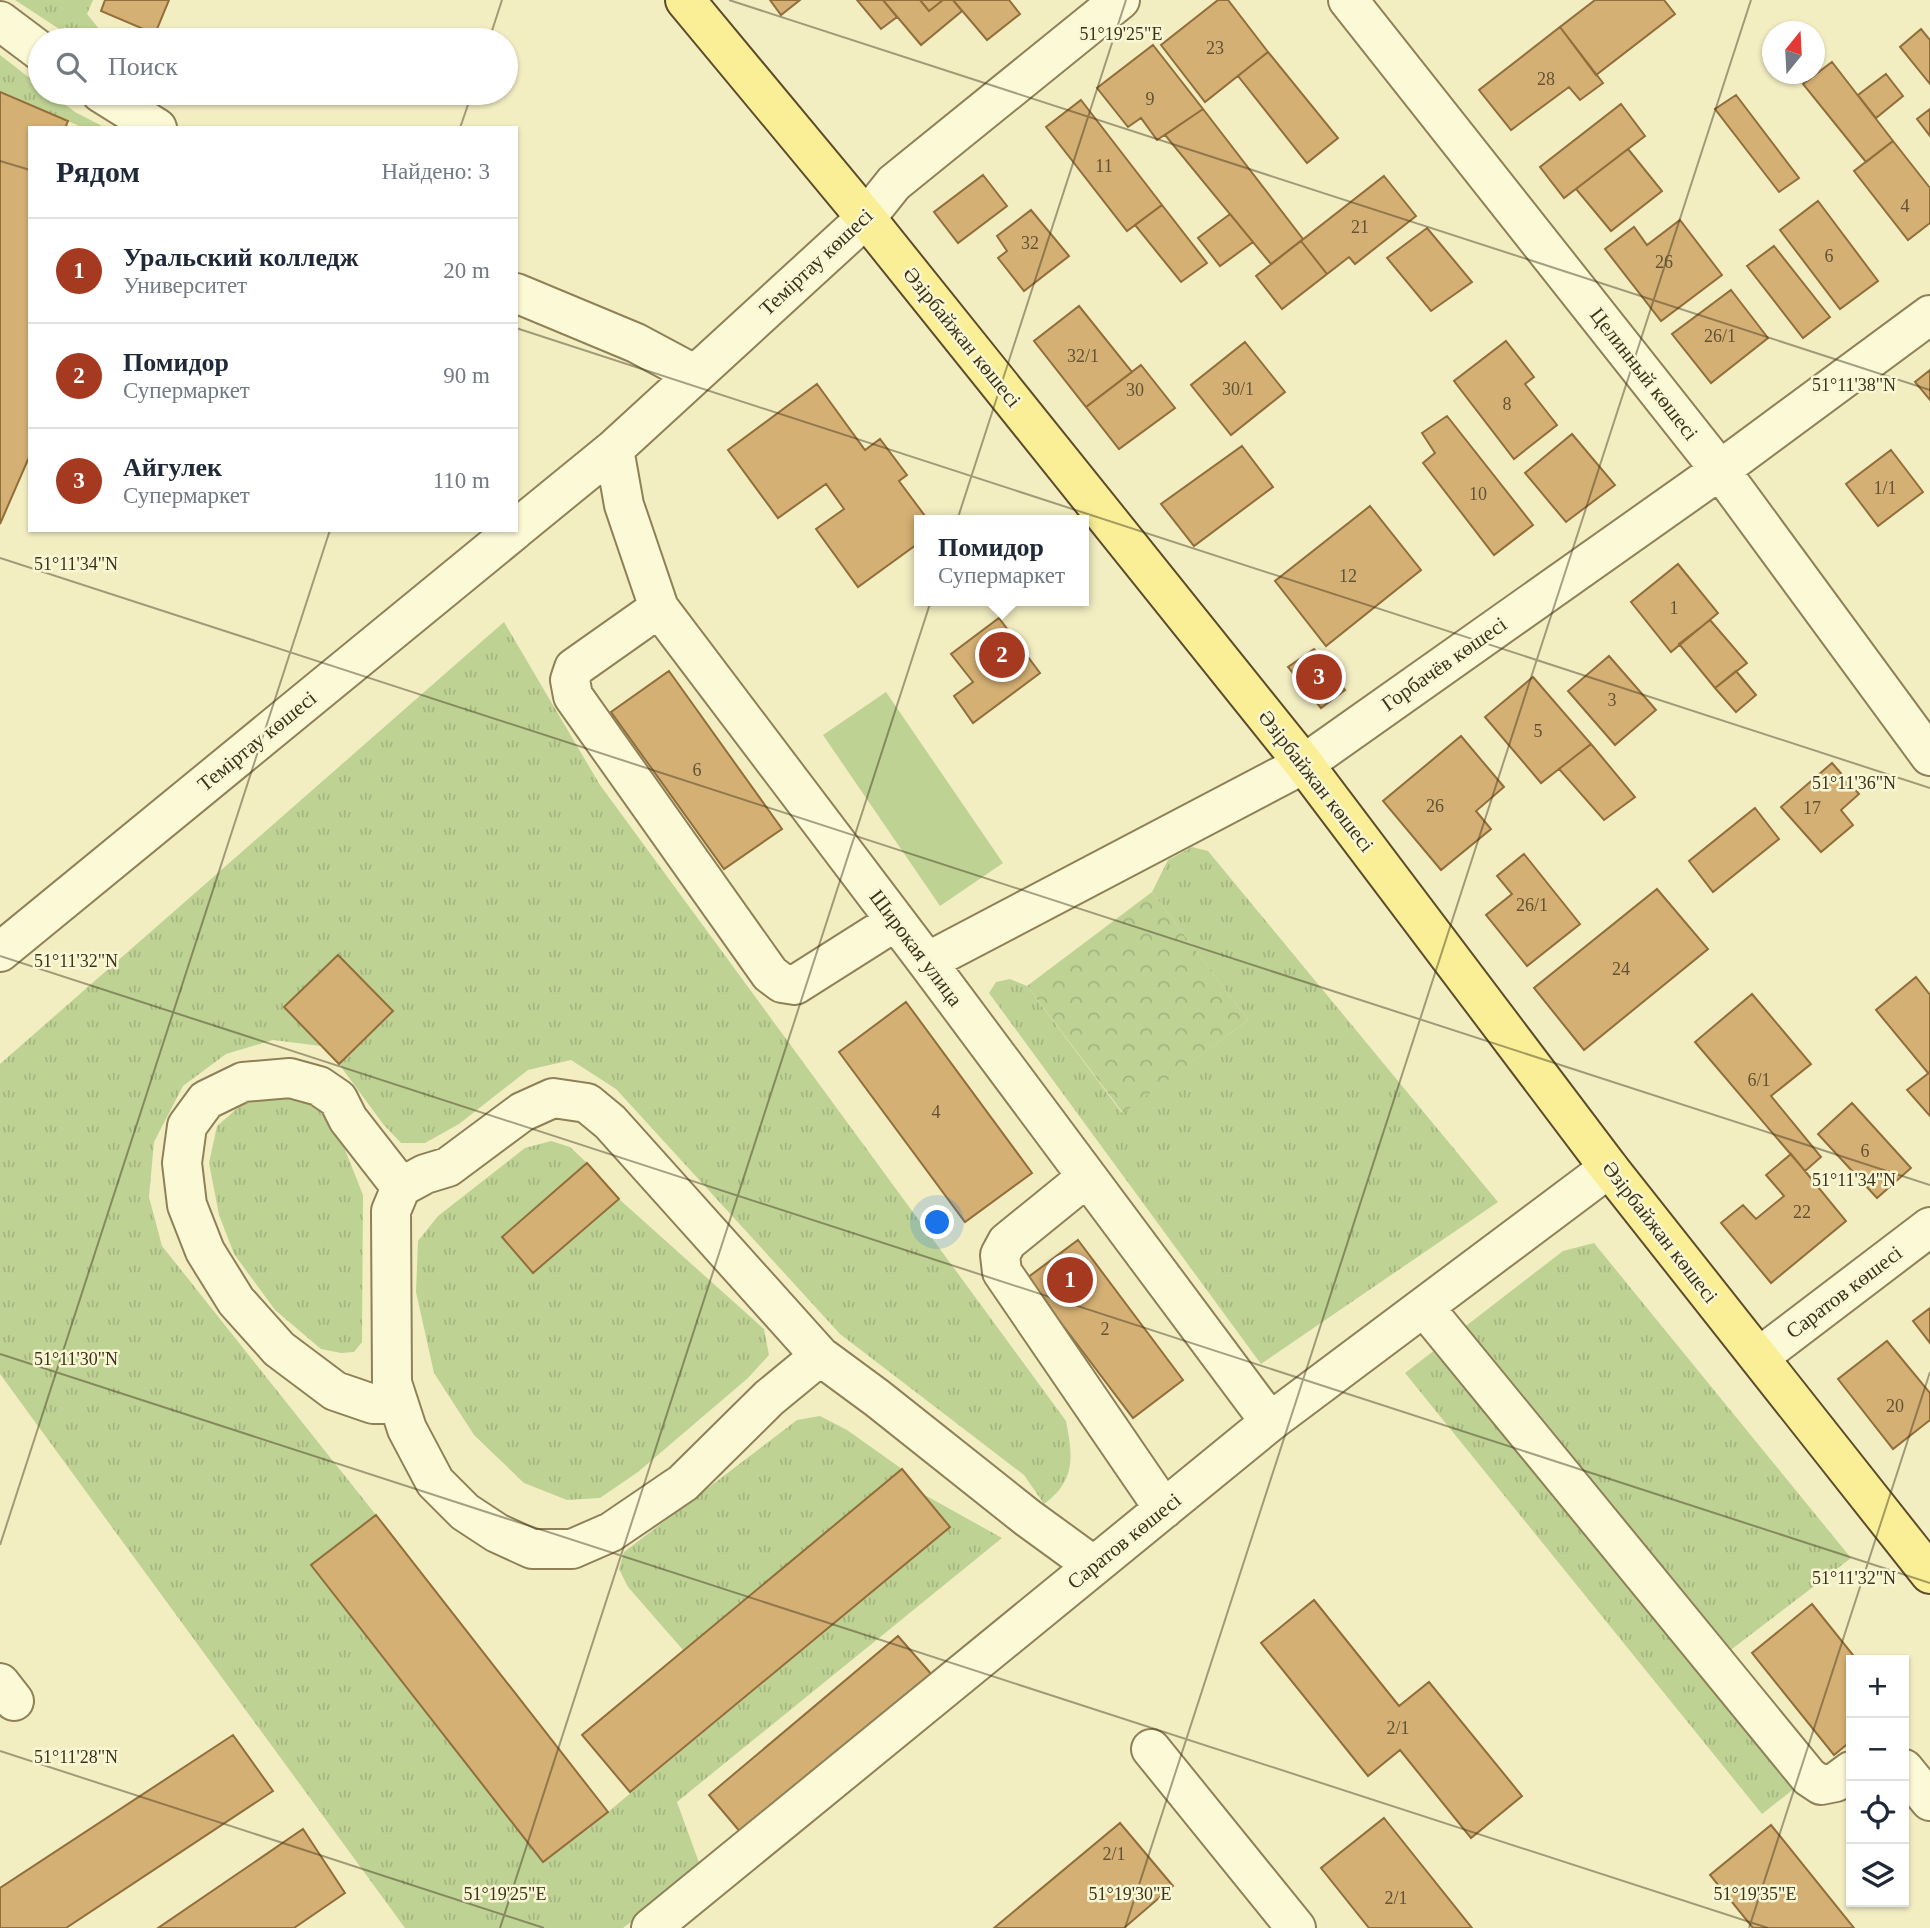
<!DOCTYPE html>
<html lang="ru">
<head>
<meta charset="utf-8">
<style>
	body { margin:0; font-family:"Times New Roman",serif; background:#f2f2f3; color:#1f2937 }
	.controls { position:absolute; right:21px; bottom:21px; display:grid; overflow:hidden; border-radius:0px; box-shadow:0 2px 5px #0004 }
	.controls button { width:63px; height:63px; display:grid; place-items:center; padding:0; border:0; border-bottom:2px solid #e0e1e3; background:#fff; color:#1f2937; font:35px sans-serif }
	.compass { position:absolute; left:1762px; top:21px; width:63px; height:63px; border-radius:50%; background:#fff; box-shadow:0 2px 5px #0004; rotate:18deg }
	.you { position:absolute; left:938px; top:1223px; width:24px; height:24px; margin:-18px; border:5px solid #fff; border-radius:50%; background:#1a73e8; box-shadow:0 0 0 10px #1a73e833 }
	.badge { display:grid; place-items:center; width:46px; height:46px; border-radius:50%; background:#a53a20; color:#fff; font-size:23px; font-weight:700 }
	.pin { position:absolute; translate:-50% -50%; border:4px solid #fff; box-shadow:0 2px 7px #0006 }
	.popup { position:absolute; left:914px; top:515px; width:175px; height:91px; box-sizing:border-box; display:grid; place-content:center; border-radius:0px; background:#fff; filter:drop-shadow(0 2px 5px #0005); font-size:23px; white-space:nowrap; color:#747a83 }
	.popup b { font-size:26px; color:#1f2937 }
	.popup::after { content:''; position:absolute; left:50%; top:100%; margin-left:-14px; border:14px solid transparent; border-top-color:#fff }
	.list { margin:0; padding:0; list-style:none }
	h2 { display:flex; justify-content:space-between; align-items:center; height:91px; margin:0; padding:0 28px; font-size:30px }
	h2 small { font-size:23px; font-weight:400; color:#747a83 }
	.list li { display:grid; grid-template-columns:46px 1fr auto; gap:21px; align-items:center; box-sizing:border-box; height:105px; padding:0 28px; border-top:2px solid #e0e1e3 }
	.list b { display:block; font-size:26px; white-space:nowrap }
	.list p { margin:0; font-size:23px; white-space:nowrap; color:#747a83 }
	.list em { font-size:23px; font-style:normal; color:#747a83 }
	.icon { flex:none; width:38px; height:38px; fill:none; stroke:currentColor; stroke-width:2; stroke-linecap:round; stroke-linejoin:round }
	.map { position:relative; flex:none; width:1930px; height:1928px; overflow:hidden }
	.search { position:absolute; background:#fff; box-shadow:0 2px 5px #0004; left:28px; top:28px; width:490px; height:77px; display:flex; align-items:center; gap:18px; box-sizing:border-box; padding:0 24px; border-radius:38px; color:#747a83; font-size:26px }
	.panel { position:absolute; background:#fff; box-shadow:0 2px 5px #0004; left:28px; top:126px; width:490px; height:406px; border-radius:0px }
	.map>svg:first-child { display:block }
	.grass { fill:url(#grass-tufts) }
	.forest { fill:url(#forest-crowns) }
	.pitch { fill:#bed294 }
	.building { fill:#d5b074; stroke:#916e3a; stroke-width:2 }
	.lines { fill:none; stroke-linecap:round; stroke-linejoin:round }
	.minor-casing { stroke:#8f8057; stroke-width:42 }
	.major-casing { stroke:#5c4c2b; stroke-width:42 }
	.minor { stroke:#fcf9d7; stroke-width:38 }
	.major { stroke:#faef96; stroke-width:38 }
	.ticks { fill:none; stroke:#3d331d; stroke-width:2; stroke-opacity:0.45 }
	.labels { text-anchor:middle; dominant-baseline:central; stroke-width:5; stroke-linejoin:round; paint-order:stroke }
	.number-label { font-size:18px; fill:#635233 }
	.street-label { font-size:21px; fill:#3d331d; stroke:#f9f6d3 }
	.ticks-label { font-size:18px; text-anchor:middle; fill:#3d331d; stroke:#f9f6d3; stroke-width:5; stroke-linejoin:round; paint-order:stroke }
</style>
</head>
<body>
<div class="map">
<svg width="1930" height="1928" viewBox="0 0 1930 1928">
	<defs>
		<pattern id="grass-tufts" width="24" height="20" patternUnits="userSpaceOnUse" patternTransform="scale(1.75)"><rect width="24" height="20" fill="#bed294"/><path d="M3 7l-1-3M5 7V3M7 7l1-3M15 17l-1-3M17 17v-4M19 17l1-3" fill="none" stroke="#a4b57f"/></pattern>
		<pattern id="forest-crowns" width="20" height="18" patternUnits="userSpaceOnUse" patternTransform="scale(1.75)"><rect width="20" height="18" fill="#bed294"/><path d="M2 6a3 3 0 1 1 6 0M12 15a3 3 0 1 1 6 0" fill="none" stroke="#a4b57f"/></pattern>
	</defs>
	<rect width="100%" height="100%" fill="#f3eec2"/>
	<path class="grass" d="M 15,0 L 93,0 L 87,14 L 100,30 L 96,40 L 76,40 Z
		M 0,55 L 40,86 L 40,93 L 50,93 L 75,112 L 106,128 L 84,128 L 0,92 Z
		M 504,622 L 600,785 L 1066,1421 C 1073,1456 1076,1481 1044,1504 L 1024,1475 L 840,1334 L 616,1089 L 571,1060 L 528,1070 L 459,1124 L 425,1143 L 401,1143 L 383,1124 L 339,1064 L 392,1011 L 338,955 L 284,1007 L 321,1046 L 273,1040 L 226,1054 L 183,1086 L 154,1142 L 149,1197 L 162,1246 L 376,1515 L 311,1566 L 543,1862 L 608,1812 L 949,1527 L 923,1494 L 1002,1538 L 677,1802 L 701,1868 L 623,1928 L 405,1928 L 0,1374 L 0,1064 Z
		M 1192,847 L 1208,851 L 1498,1202 L 1261,1364 L 989,993 L 996,982 L 1010,979 L 1027,986 L 1122,1113 L 1248,1020 L 1152,892 L 1168,860 Z
		M 295,1093 L 320,1107 L 342,1142 L 363,1195 L 362,1342 L 354,1352 L 341,1353 L 321,1349 L 275,1310 L 234,1254 L 219,1215 L 209,1163 L 217,1126 L 240,1106 L 266,1095 Z
		M 551,1141 L 570,1147 L 587,1163 L 502,1237 L 533,1273 L 619,1199 L 764,1329 L 769,1355 L 748,1378 L 638,1472 L 600,1498 L 567,1500 L 524,1483 L 474,1435 L 434,1373 L 416,1292 L 418,1241 L 438,1216 L 525,1148 Z
		M 1594,1243 L 1851,1558 L 1715,1662 L 1809,1777 L 1762,1814 L 1405,1373 L 1563,1251 Z
		M 820,1416 L 847,1430 L 902,1469 L 683,1650 L 628,1587 L 619,1569 L 624,1552 L 797,1420 Z"/>
	<path class="forest" d="M 1152,892 L 1248,1020 L 1123,1113 L 1027,986 Z"/>
	<path class="pitch" d="M 886,692 L 1003,863 L 940,906 L 823,735 Z"/>
	<path class="building" d="M 105,0 L 169,0 L 155,34 L 101,11 Z
		M 770,0 L 800,0 L 781,15 Z
		M 857,0 L 883,0 L 897,17 L 881,29 Z
		M 883,0 L 920,0 L 929,11 L 943,0 L 953,0 L 962,11 L 921,45 Z
		M 920,0 L 943,0 L 929,11 Z
		M 953,0 L 1009,0 L 1020,14 L 987,40 Z
		M 1218,0 L 1228,0 L 1268,52 L 1205,102 L 1161,45 Z
		M 1595,0 L 1664,0 L 1675,14 L 1596,75 L 1560,27 Z
		M 1560,27 L 1603,83 L 1580,100 L 1569,87 L 1511,130 L 1479,90 Z
		M 1921,29 L 1930,40 L 1930,84 L 1900,47 Z
		M 1153,45 L 1203,109 L 1157,140 L 1141,118 L 1128,127 L 1097,88 Z
		M 1268,52 L 1338,138 L 1307,163 L 1238,76 Z
		M 1832,62 L 1893,141 L 1866,162 L 1803,84 Z
		M 1886,74 L 1903,96 L 1876,118 L 1858,95 Z
		M 0,92 L 68,121 L 65,128 L 30,128 L 30,455 L 0,524 Z
		M 1736,95 L 1799,178 L 1779,192 L 1715,109 Z
		M 1081,100 L 1162,205 L 1127,231 L 1046,127 Z
		M 1621,104 L 1645,136 L 1564,198 L 1540,167 Z
		M 1203,109 L 1303,239 L 1271,264 L 1165,135 Z
		M 1930,109 L 1930,136 L 1917,119 Z
		M 1893,141 L 1930,188 L 1930,223 L 1908,240 L 1854,171 Z
		M 1628,149 L 1662,191 L 1611,231 L 1576,189 Z
		M 983,175 L 1007,206 L 958,243 L 934,212 Z
		M 1384,176 L 1416,216 L 1355,264 L 1349,257 L 1327,274 L 1301,241 Z
		M 1818,201 L 1878,281 L 1840,309 L 1780,230 Z
		M 1162,205 L 1207,263 L 1181,282 L 1135,225 Z
		M 1031,210 L 1069,256 L 1024,291 L 998,258 L 1007,251 L 997,236 Z
		M 1230,214 L 1253,242 L 1220,266 L 1198,238 Z
		M 1680,220 L 1722,275 L 1661,321 L 1605,249 L 1634,227 L 1647,245 Z
		M 1427,228 L 1472,282 L 1431,311 L 1387,258 Z
		M 1301,241 L 1327,274 L 1282,309 L 1256,276 Z
		M 1774,246 L 1830,317 L 1803,338 L 1747,266 Z
		M 1731,290 L 1768,338 L 1711,383 L 1672,334 Z
		M 1079,306 L 1132,372 L 1086,407 L 1034,341 Z
		M 1506,341 L 1534,377 L 1525,384 L 1557,425 L 1514,459 L 1454,381 Z
		M 1245,342 L 1285,392 L 1231,435 L 1191,385 Z
		M 1141,365 L 1175,408 L 1119,449 L 1086,407 Z
		M 1930,370 L 1930,400 L 1915,382 Z
		M 817,384 L 865,450 L 880,439 L 907,475 L 899,481 L 928,520 L 920,520 L 920,542 L 858,587 L 816,529 L 844,509 L 826,484 L 778,518 L 728,450 Z
		M 1447,416 L 1533,525 L 1494,555 L 1423,463 L 1435,453 L 1422,433 Z
		M 1572,434 L 1615,485 L 1566,522 L 1525,473 Z
		M 1242,446 L 1273,487 L 1194,546 L 1161,504 Z
		M 1891,450 L 1923,492 L 1878,526 L 1846,484 Z
		M 1370,506 L 1421,570 L 1326,646 L 1275,581 Z
		M 1678,564 L 1718,613 L 1671,652 L 1631,602 Z
		M 999,618 L 1040,673 L 973,723 L 954,696 L 973,682 L 951,654 Z
		M 1710,620 L 1747,663 L 1715,688 L 1679,644 Z
		M 1314,649 L 1345,690 L 1321,708 L 1288,667 Z
		M 1609,656 L 1656,710 L 1615,745 L 1568,691 Z
		M 669,671 L 782,829 L 724,869 L 611,712 Z
		M 1736,671 L 1756,695 L 1736,712 L 1715,688 Z
		M 1533,677 L 1591,744 L 1541,783 L 1485,717 Z
		M 1461,736 L 1504,787 L 1476,811 L 1491,829 L 1441,870 L 1383,801 Z
		M 1591,744 L 1635,797 L 1604,820 L 1559,769 Z
		M 1832,763 L 1859,794 L 1841,810 L 1853,825 L 1821,852 L 1781,807 Z
		M 1755,808 L 1779,839 L 1713,892 L 1689,861 Z
		M 1524,854 L 1580,924 L 1527,966 L 1486,915 L 1512,894 L 1497,876 Z
		M 1657,889 L 1708,949 L 1584,1050 L 1534,988 Z
		M 338,955 L 393,1011 L 339,1064 L 284,1007 Z
		M 1916,977 L 1930,995 L 1930,1072 L 1928,1073 L 1876,1010 Z
		M 1752,994 L 1811,1064 L 1771,1096 L 1821,1157 L 1805,1171 L 1695,1042 Z
		M 906,1002 L 1032,1173 L 965,1222 L 839,1052 Z
		M 1930,1072 L 1930,1116 L 1907,1090 Z
		M 1852,1103 L 1911,1168 L 1877,1198 L 1818,1134 Z
		M 1791,1154 L 1846,1221 L 1771,1283 L 1721,1223 L 1743,1205 L 1756,1219 L 1784,1196 L 1766,1175 Z
		M 587,1163 L 619,1199 L 533,1273 L 502,1237 Z
		M 1078,1240 L 1183,1380 L 1133,1418 L 1027,1278 Z
		M 1930,1308 L 1930,1343 L 1913,1321 Z
		M 1887,1341 L 1930,1393 L 1930,1420 L 1893,1449 L 1838,1379 Z
		M 902,1469 L 950,1527 L 630,1792 L 582,1735 Z
		M 376,1515 L 608,1812 L 543,1862 L 311,1565 Z
		M 1314,1600 L 1399,1706 L 1429,1682 L 1522,1796 L 1471,1838 L 1400,1750 L 1368,1776 L 1261,1643 Z
		M 1812,1604 L 1857,1660 L 1851,1660 L 1851,1741 L 1834,1755 L 1752,1653 Z
		M 898,1636 L 932,1675 L 742,1834 L 709,1795 Z
		M 233,1735 L 273,1791 L 66,1928 L 0,1928 L 0,1888 Z
		M 1384,1818 L 1472,1928 L 1369,1928 L 1321,1868 Z
		M 1120,1823 L 1173,1886 L 1124,1928 L 994,1928 Z
		M 1771,1825 L 1854,1928 L 1753,1928 L 1710,1875 Z
		M 303,1829 L 345,1893 L 294,1928 L 158,1928 Z"/>
	<g class="lines">
		<defs>
			<path id="minor" d="M 1348,0 L 1720,470 L 1930,756
				M 0,21 L 40,51
				M 101,93 L 157,128
				M 516,293 L 636,343 L 694,374
				M 614,449 L 624,505 L 659,608 L 927,962 L 1270,1422
				M 516,529 L 614,449 L 866,218 L 894,183 L 1120,0
				M 659,608 L 574,668 L 570,680 L 573,696 L 770,974 L 782,983 L 795,985 L 896,921
				M 0,952 L 515,530
				M 927,962 L 1304,764 L 1720,470 L 1930,315
				M 1087,1177 L 1007,1242 L 1000,1255 L 1002,1272 L 1164,1509
				M 1424,1307 L 1809,1777 L 1821,1785 L 1836,1782 L 1851,1771
				M 820,1356 L 769,1398 L 683,1483 L 611,1532 L 572,1549 L 532,1549 L 497,1533 L 465,1512 L 435,1482 L 407,1429 L 392,1383 L 391,1211 L 401,1187 L 425,1174 L 448,1167 L 522,1112 L 553,1098 L 587,1103 L 610,1122 L 820,1356 L 877,1398 L 1028,1518 L 1094,1566
				M 1759,1357 L 1930,1227
				M 399,1404 L 373,1404 L 335,1391 L 279,1349 L 236,1301 L 205,1251 L 187,1205 L 182,1163 L 187,1126 L 206,1100 L 243,1082 L 290,1078 L 319,1086 L 338,1099 L 348,1119 L 401,1187
				M 0,1683 L 14,1701
				M 1151,1749 L 1296,1928
				M 1904,1769 L 1930,1801
				M 651,1928 L 1270,1422 L 1609,1168"/>
			<path id="major" d="M 685,0 L 866,218 L 1304,764 L 1609,1168 L 1930,1574"/>
		</defs>
		<use href="#minor" class="minor-casing"/>
		<use href="#major" class="major-casing"/>
		<use href="#minor" class="minor"/>
		<use href="#major" class="major"/>
	</g>
	<path class="ticks" d="M 729,0 L 1930,390M 489,40 L 502,0M 460,128 L 472,93M 0,161 L 30,170M 516,328 L 1930,788M 0,558 L 1930,1185M 0,956 L 1930,1583M 0,1354 L 1768,1928M 0,1545 L 330,530M 0,1751 L 544,1928M 500,1928 L 1126,0M 1125,1928 L 1751,0M 1749,1928 L 1930,1372"/>
	<g class="labels">
		<g class="number-label">
			<text x="1215" y="48">23</text>
			<text x="1546" y="79">28</text>
			<text x="1150" y="99">9</text>
			<text x="1104" y="166">11</text>
			<text x="1905" y="206">4</text>
			<text x="1360" y="227">21</text>
			<text x="1030" y="243">32</text>
			<text x="1829" y="256">6</text>
			<text x="1664" y="262">26</text>
			<text x="1720" y="336">26/1</text>
			<text x="1083" y="356">32/1</text>
			<text x="1238" y="389">30/1</text>
			<text x="1135" y="390">30</text>
			<text x="1507" y="404">8</text>
			<text x="1885" y="488">1/1</text>
			<text x="1478" y="494">10</text>
			<text x="1348" y="576">12</text>
			<text x="1674" y="608">1</text>
			<text x="1612" y="700">3</text>
			<text x="1538" y="731">5</text>
			<text x="697" y="770">6</text>
			<text x="1435" y="806">26</text>
			<text x="1812" y="808">17</text>
			<text x="1532" y="905">26/1</text>
			<text x="1621" y="969">24</text>
			<text x="1759" y="1080">6/1</text>
			<text x="936" y="1112">4</text>
			<text x="1865" y="1151">6</text>
			<text x="1802" y="1212">22</text>
			<text x="1105" y="1329">2</text>
			<text x="1895" y="1406">20</text>
			<text x="1398" y="1728">2/1</text>
			<text x="1114" y="1854">2/1</text>
			<text x="1396" y="1898">2/1</text>
		</g>
		<g class="street-label">
			<text transform="translate(816 262) rotate(-43)">Теміртау көшесі</text>
			<text transform="translate(962 337) rotate(51)">Әзірбайжан көшесі</text>
			<text transform="translate(1644 374) rotate(52)">Целинный көшесі</text>
			<text transform="translate(1444 664) rotate(-35)">Горбачёв көшесі</text>
			<text transform="translate(257 741) rotate(-39)">Теміртау көшесі</text>
			<text transform="translate(1316 781) rotate(52)">Әзірбайжан көшесі</text>
			<text transform="translate(916 948) rotate(53)">Широкая улица</text>
			<text transform="translate(1660 1232) rotate(52)">Әзірбайжан көшесі</text>
			<text transform="translate(1844 1292) rotate(-37)">Саратов көшесі</text>
			<text transform="translate(1124 1541) rotate(-39)">Саратов көшесі</text>
		</g>
	</g>
	<g class="ticks-label">
		<text x="1121" y="40">51°19'25"E</text>
		<text x="1854" y="391">51°11'38"N</text>
		<text x="76" y="570">51°11'34"N</text>
		<text x="1854" y="789">51°11'36"N</text>
		<text x="76" y="967">51°11'32"N</text>
		<text x="1854" y="1186">51°11'34"N</text>
		<text x="76" y="1365">51°11'30"N</text>
		<text x="1854" y="1584">51°11'32"N</text>
		<text x="76" y="1763">51°11'28"N</text>
		<text x="505" y="1900">51°19'25"E</text>
		<text x="1130" y="1900">51°19'30"E</text>
		<text x="1755" y="1900">51°19'35"E</text>
	</g>
</svg>
<div class="controls">
<button>+</button>
<button>−</button>
<button><svg class="icon" aria-label="locate" viewBox="0 0 24 24"><circle cx="12" cy="12" r="6"/><path d="M12 2v4M12 18v4M2 12h4M18 12h4"/></svg></button>
<button><svg class="icon" aria-label="layers" viewBox="0 0 24 24"><path d="M12 4l9 5-9 5-9-5zM3 14l9 5 9-5"/></svg></button>
</div>
<svg class="compass" viewBox="-18 -18 36 36"><path d="M0-13l5 13h-10z" fill="#e53935"/><path d="M0 13l5-13h-10z" fill="#747a83"/></svg>
<div class="you"></div>
<div class="pin badge" style="left:1070px;top:1280px">1</div>
<div class="pin badge" style="left:1002px;top:655px">2</div>
<div class="popup"><b>Помидор</b>Супермаркет</div>
<div class="pin badge" style="left:1319px;top:677px">3</div>
<div class="search"><svg class="icon" aria-label="search" viewBox="0 0 24 24"><circle cx="10" cy="10" r="6"/><path d="M15 15l6 6"/></svg>Поиск</div>
<section class="panel">
<h2>Рядом<small>Найдено: 3</small></h2>
<ul class="list">
<li><span class="badge">1</span><div><b>Уральский колледж</b><p>Университет</p></div><em>20 m</em></li>
<li><span class="badge">2</span><div><b>Помидор</b><p>Супермаркет</p></div><em>90 m</em></li>
<li><span class="badge">3</span><div><b>Айгулек</b><p>Супермаркет</p></div><em>110 m</em></li>
</ul>
</section>
</div>
</body>
</html>
